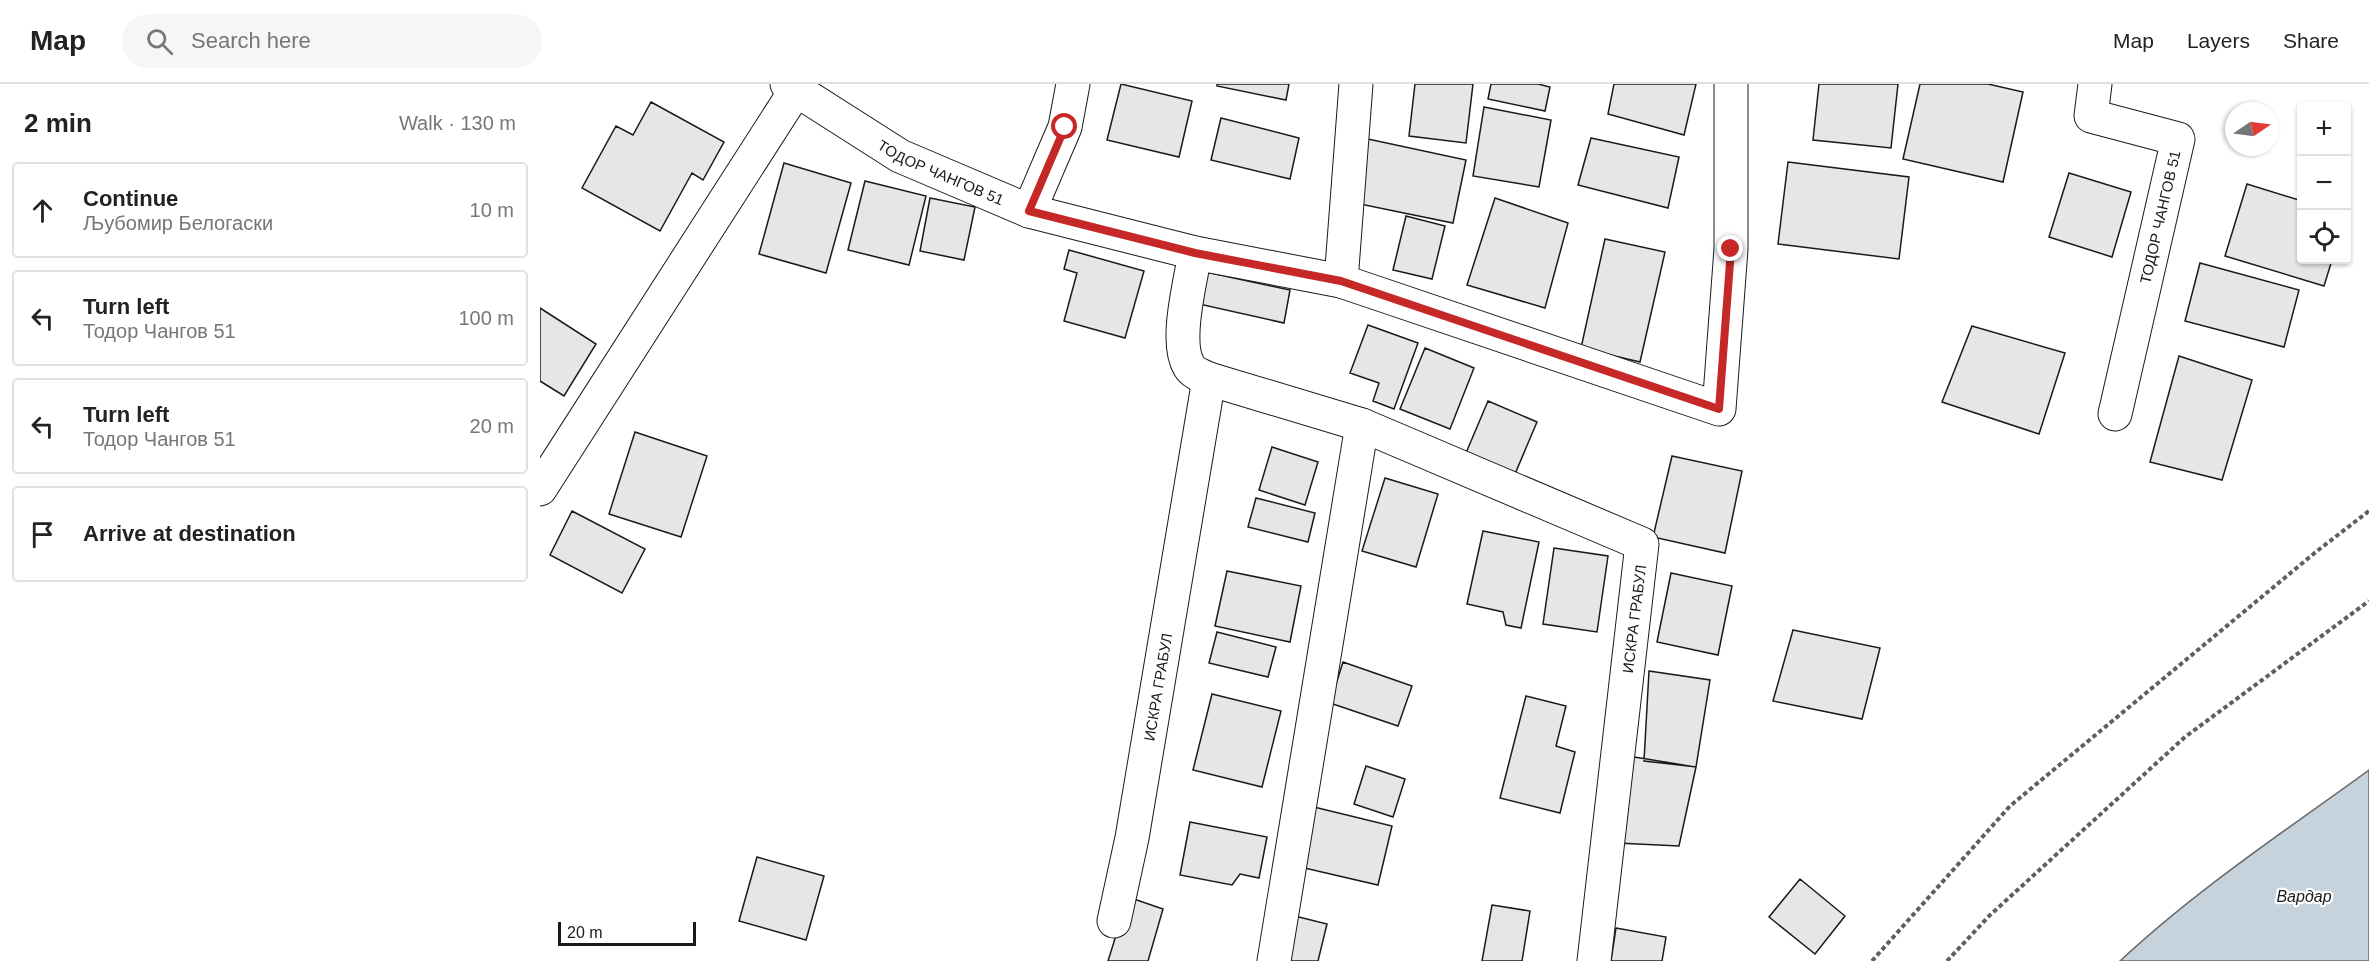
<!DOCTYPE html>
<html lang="en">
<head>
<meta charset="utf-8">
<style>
	body { margin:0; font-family:Helvetica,sans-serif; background:#f6f6f6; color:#222 }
	.controls { position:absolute; right:18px; top:18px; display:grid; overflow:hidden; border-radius:6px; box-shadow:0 2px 4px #0004 }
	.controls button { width:54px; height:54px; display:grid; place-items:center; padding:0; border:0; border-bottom:2px solid #e0e0e0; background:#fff; color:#222; font:30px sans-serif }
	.compass { position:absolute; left:1685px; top:18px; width:54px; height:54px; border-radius:50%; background:#fff; box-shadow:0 2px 4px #0004; rotate:77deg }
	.scale { position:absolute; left:18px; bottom:15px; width:138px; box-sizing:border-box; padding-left:6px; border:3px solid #1a1a1a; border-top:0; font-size:16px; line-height:21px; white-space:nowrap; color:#1a1a1a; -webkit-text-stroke:4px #fff; paint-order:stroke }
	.stop { position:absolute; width:18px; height:18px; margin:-14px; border:4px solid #c62828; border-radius:50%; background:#fff }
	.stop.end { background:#c62828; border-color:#fff; box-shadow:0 2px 6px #0008 }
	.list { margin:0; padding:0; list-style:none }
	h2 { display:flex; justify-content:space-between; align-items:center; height:78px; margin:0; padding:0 24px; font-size:26px }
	h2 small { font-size:20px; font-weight:400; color:#767676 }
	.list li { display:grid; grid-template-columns:39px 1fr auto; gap:18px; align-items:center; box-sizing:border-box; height:96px; margin:0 12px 12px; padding:0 12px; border:2px solid #e0e0e0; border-radius:6px }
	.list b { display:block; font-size:22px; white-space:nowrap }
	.list p { margin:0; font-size:20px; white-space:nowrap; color:#767676 }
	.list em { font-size:20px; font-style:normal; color:#767676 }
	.icon { flex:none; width:33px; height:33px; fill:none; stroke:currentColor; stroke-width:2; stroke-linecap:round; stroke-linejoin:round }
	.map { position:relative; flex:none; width:1829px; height:877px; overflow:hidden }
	header { display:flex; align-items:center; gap:36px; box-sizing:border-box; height:84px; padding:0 30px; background:#fff; border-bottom:2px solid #e0e0e0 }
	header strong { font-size:28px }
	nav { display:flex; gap:33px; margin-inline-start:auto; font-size:21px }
	.search { width:420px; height:54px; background:#f6f6f6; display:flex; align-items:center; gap:15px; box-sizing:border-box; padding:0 21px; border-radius:33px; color:#767676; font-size:22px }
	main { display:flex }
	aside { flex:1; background:#fff }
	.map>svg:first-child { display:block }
	.water { fill:#c6d2dc; stroke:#6a6a6a; stroke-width:1.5 }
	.building { fill:#e6e6e6; stroke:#1a1a1a; stroke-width:1.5 }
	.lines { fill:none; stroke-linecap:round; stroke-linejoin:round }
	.street-casing { stroke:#1a1a1a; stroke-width:35 }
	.path { stroke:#5f5f5f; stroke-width:4; stroke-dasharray:4.5 3; stroke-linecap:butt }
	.street { stroke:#fff; stroke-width:33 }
	.route { stroke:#c62828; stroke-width:8 }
	.labels { text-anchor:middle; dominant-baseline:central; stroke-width:4.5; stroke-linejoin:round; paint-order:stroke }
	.street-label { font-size:15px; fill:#1a1a1a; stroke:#fff }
	.water-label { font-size:16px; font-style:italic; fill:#1a1a1a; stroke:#fff }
</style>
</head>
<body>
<header>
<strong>Map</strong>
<div class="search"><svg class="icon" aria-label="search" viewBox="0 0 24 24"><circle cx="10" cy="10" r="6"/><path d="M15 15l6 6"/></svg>Search here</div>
<nav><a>Map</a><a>Layers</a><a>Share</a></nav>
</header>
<main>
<aside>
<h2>2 min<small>Walk · 130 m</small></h2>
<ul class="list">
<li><svg class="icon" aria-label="ahead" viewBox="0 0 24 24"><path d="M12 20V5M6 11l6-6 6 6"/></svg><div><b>Continue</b><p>Љубомир Белогаски</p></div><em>10 m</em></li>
<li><svg class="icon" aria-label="left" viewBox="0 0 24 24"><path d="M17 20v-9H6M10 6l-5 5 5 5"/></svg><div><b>Turn left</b><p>Тодор Чангов 51</p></div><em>100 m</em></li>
<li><svg class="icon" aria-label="left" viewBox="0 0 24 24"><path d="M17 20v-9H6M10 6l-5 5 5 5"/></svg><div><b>Turn left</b><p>Тодор Чангов 51</p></div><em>20 m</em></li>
<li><svg class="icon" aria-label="arrive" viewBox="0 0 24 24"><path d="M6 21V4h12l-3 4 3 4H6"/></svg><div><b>Arrive at destination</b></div></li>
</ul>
</aside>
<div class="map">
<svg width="1829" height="877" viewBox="0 0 1829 877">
	<rect width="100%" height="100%" fill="#fff"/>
	<path class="water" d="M 1829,686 L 1829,877 L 1580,877 C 1656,806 1745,747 1829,686 Z"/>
	<path class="building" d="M 581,0 L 652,17 L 639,73 L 567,56 Z
		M 677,0 L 749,0 L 746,16 L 677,2 Z
		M 875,0 L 933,0 L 926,59 L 869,52 Z
		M 951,0 L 998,0 L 1010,3 L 1005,27 L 948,15 Z
		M 1074,0 L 1156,0 L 1144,51 L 1068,30 Z
		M 1279,0 L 1358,0 L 1351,64 L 1273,56 Z
		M 1380,0 L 1448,0 L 1483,8 L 1463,98 L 1363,75 Z
		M 111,18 L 184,58 L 163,96 L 152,89 L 120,147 L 42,104 L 76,42 L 93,51 Z
		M 944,23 L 1011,36 L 999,103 L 933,92 Z
		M 681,34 L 759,54 L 750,95 L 671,76 Z
		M 1051,54 L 1139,73 L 1128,124 L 1038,101 Z
		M 828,55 L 926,76 L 913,139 L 815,119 Z
		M 1248,78 L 1369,93 L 1359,175 L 1238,160 Z
		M 244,79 L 311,99 L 286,189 L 219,170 Z
		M 1529,89 L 1591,108 L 1572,173 L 1509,153 Z
		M 325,97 L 386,112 L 369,181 L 308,166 Z
		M 1707,100 L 1762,117 L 1762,176 L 1792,176 L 1784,202 L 1685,172 Z
		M 390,114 L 435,123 L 424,176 L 380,167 Z
		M 955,114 L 1028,139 L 1005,224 L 927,201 Z
		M 866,132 L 905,142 L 892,195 L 853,186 Z
		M 1065,155 L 1125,168 L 1100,278 L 1041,264 Z
		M 529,166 L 604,187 L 585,254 L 524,237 L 537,189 L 524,185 Z
		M 1660,179 L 1759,206 L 1744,263 L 1645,237 Z
		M 666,188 L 750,206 L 744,239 L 659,220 Z
		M 0,224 L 56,260 L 24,312 L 0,297 Z
		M 828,241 L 878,259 L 854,325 L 833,317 L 839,299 L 810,289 Z
		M 1432,242 L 1525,269 L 1499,350 L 1402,318 Z
		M 885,264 L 934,284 L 910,345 L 860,325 Z
		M 1639,272 L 1712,296 L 1682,396 L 1610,378 Z
		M 948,317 L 997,338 L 972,397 L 923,376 Z
		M 95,348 L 167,372 L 141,453 L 69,430 Z
		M 732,363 L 778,378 L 765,421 L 719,406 Z
		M 1132,372 L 1202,387 L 1185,469 L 1113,453 Z
		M 845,394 L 898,410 L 876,483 L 822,467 Z
		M 716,414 L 775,429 L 768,458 L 708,443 Z
		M 32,427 L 105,465 L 82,509 L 10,471 Z
		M 943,447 L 999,458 L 981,544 L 966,541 L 963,528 L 927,520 Z
		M 1014,464 L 1068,472 L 1057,548 L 1003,540 Z
		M 687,487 L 761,502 L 750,558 L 675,542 Z
		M 1131,489 L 1192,502 L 1178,571 L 1117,558 Z
		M 1253,546 L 1340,564 L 1322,635 L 1233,617 Z
		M 677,548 L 736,563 L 728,593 L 669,579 Z
		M 803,578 L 872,602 L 858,642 L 790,619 Z
		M 1109,587 L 1170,596 L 1156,683 L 1104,677 Z
		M 672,610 L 741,627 L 722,703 L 653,686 Z
		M 986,612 L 1026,622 L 1016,662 L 1035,668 L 1020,729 L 960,714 Z
		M 1088,672 L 1156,683 L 1139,762 L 1077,759 Z
		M 826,682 L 865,695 L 853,733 L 814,720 Z
		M 774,723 L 852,742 L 838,801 L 760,783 Z
		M 650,738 L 727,753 L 719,794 L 700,790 L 692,801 L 640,791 Z
		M 217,773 L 284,792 L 266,856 L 199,837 Z
		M 1260,795 L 1305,832 L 1275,870 L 1229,833 Z
		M 588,813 L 623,825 L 608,877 L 568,877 Z
		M 952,821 L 990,827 L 982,877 L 942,877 Z
		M 751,831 L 787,840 L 778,877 L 740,877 Z
		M 1076,844 L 1126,853 L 1122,877 L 1071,877 Z"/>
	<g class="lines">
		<defs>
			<g id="street">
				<path id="s1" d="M 247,0 L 360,72 L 489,127 L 655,169 L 801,197 L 1179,325 L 1191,165 L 1191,0"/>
				<path d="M 1555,0 L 1551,32 L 1638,55 L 1575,330"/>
				<path d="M 489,127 L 525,43 L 533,0"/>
				<path d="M 655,169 C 651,196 634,258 649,282 C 653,289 662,292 669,295 L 822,341 L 1102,460 L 1054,877"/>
				<path d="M 801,197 L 816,0"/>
				<path d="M 0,405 L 256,6"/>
				<path id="s2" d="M 574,837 L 592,754 L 669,295"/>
				<path d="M 734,877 L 822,341"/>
			</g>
		</defs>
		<use href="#street" class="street-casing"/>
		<path class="path" d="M 1332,877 L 1470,722 L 1777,467 L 1829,427
			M 1407,877 L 1449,832 L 1645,653 L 1829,517"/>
		<use href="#street" class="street"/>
	</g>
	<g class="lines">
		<path class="route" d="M 525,43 L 489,127 L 655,169 L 801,197 L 1179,325 L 1191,165"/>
	</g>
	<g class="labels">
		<g class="street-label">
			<text stroke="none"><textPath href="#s1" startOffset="178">ТОДОР ЧАНГОВ 51</textPath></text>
			<text transform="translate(1620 133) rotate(-77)">ТОДОР ЧАНГОВ 51</text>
			<text transform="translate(1094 535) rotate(-83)">ИСКРА ГРАБУЛ</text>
			<text stroke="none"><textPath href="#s2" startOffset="238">ИСКРА ГРАБУЛ</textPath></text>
		</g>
		<g class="water-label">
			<text x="1764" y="812">Вардар</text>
		</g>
	</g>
</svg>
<div class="controls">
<button>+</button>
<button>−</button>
<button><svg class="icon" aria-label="locate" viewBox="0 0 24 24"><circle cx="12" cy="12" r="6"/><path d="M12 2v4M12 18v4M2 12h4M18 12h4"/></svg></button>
</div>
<svg class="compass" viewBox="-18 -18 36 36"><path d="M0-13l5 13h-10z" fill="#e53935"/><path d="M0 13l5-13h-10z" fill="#767676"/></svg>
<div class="scale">20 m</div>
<div class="stop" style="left:525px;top:43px"></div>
<div class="stop end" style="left:1191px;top:165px"></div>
</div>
</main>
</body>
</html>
